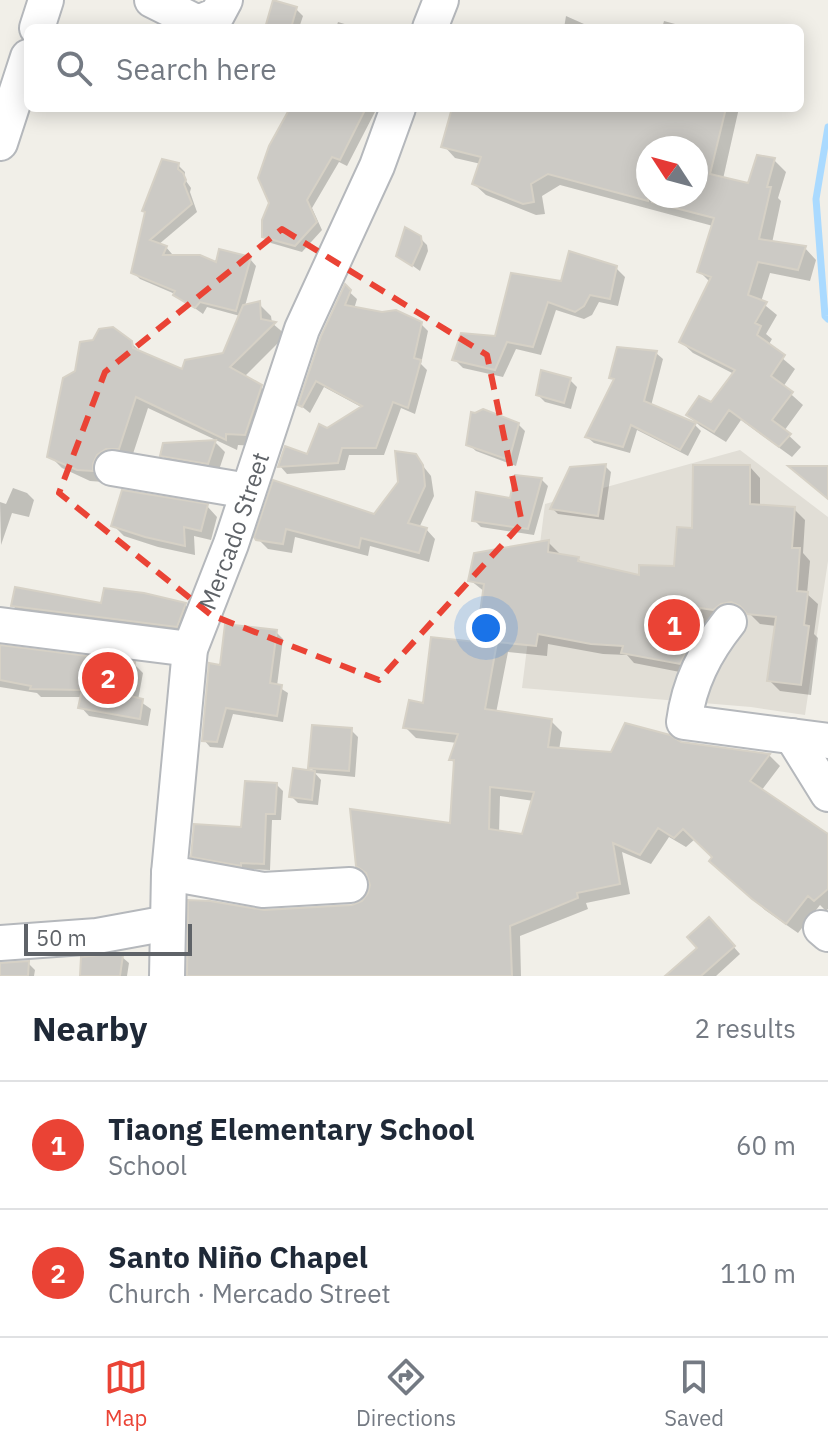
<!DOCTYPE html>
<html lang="en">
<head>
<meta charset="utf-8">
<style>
	body { margin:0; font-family:"IBM Plex Sans",sans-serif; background:#f2f2f3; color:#1f2937 }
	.compass { position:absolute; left:636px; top:136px; width:72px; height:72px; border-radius:50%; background:#fff; box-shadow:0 4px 20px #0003; rotate:306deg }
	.scale { position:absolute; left:24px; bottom:20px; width:168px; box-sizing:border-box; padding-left:8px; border:4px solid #5f6368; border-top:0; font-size:22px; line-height:28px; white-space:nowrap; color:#5f6368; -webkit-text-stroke:6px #fff; paint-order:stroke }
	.you { position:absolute; left:486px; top:628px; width:28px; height:28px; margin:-20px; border:6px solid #fff; border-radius:50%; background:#1a73e8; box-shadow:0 0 0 12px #1a73e833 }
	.badge { display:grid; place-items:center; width:52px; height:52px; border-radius:50%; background:#ea4335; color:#fff; font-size:26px; font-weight:700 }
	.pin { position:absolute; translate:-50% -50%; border:4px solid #fff; box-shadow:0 2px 8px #0006 }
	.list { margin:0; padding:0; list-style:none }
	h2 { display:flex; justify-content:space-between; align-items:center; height:104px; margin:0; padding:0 32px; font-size:34px }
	h2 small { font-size:26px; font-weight:400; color:#747a83 }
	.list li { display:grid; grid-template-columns:52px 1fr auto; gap:24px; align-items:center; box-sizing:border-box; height:128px; padding:0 32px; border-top:2px solid #e0e1e3 }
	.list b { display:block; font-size:30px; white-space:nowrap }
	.list p { margin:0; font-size:26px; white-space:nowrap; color:#747a83 }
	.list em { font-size:26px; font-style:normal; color:#747a83 }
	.icon { flex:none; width:44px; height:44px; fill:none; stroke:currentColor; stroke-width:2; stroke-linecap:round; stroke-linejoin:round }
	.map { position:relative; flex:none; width:828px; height:976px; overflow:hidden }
	.search { position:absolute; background:#fff; box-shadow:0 4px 20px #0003; left:24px; right:24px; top:24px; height:88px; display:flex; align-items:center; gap:20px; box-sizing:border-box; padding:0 28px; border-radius:12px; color:#747a83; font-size:30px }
	.sheet { height:360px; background:#fff }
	nav { display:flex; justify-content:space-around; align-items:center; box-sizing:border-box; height:112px; border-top:2px solid #e0e1e3; background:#fff; font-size:22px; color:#747a83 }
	nav a { display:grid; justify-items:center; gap:4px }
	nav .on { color:#ea4335 }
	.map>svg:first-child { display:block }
	.education { fill:#e1ded6 }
	.shadow { fill:#0003; fill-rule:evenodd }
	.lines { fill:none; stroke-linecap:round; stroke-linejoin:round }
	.stream { stroke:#aadaff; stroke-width:7 }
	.building { fill:#cccac5; stroke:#d6d1c6; stroke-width:2; fill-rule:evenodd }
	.minor-casing { stroke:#b5b8bc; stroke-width:38 }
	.minor { stroke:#fff; stroke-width:34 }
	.marked { fill:none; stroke:#ea4335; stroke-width:6; stroke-dasharray:16 10; stroke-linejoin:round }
	.labels { text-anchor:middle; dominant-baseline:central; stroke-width:8; stroke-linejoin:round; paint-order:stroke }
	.street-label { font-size:24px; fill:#5f6368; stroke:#fff }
</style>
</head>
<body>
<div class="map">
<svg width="828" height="976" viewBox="0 0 828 976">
	<rect width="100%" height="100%" fill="#f1efe8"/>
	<path class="education" d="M 740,450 L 828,517 L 828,561 L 805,715 L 751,707 L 522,688 L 545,504 Z"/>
	<path class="shadow" d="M 296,9 L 303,16 L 299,28 L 267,28 Z
		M 566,16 L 593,28 L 564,28 Z
		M 664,21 L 690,28 L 662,28 Z
		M 338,22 L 358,28 L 336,28 Z
		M 292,108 L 377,108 L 347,166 L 339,162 L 312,208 L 322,230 L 302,252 L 271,243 L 264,236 Z
		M 454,108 L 739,108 L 723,179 L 749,185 L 774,160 L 786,172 L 778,198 L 781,201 L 772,243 L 805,248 L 816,260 L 810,281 L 770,273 L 761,302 L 777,315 L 766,334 L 772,339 L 768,346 L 795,369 L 783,387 L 803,405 L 784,431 L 801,447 L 792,457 L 741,420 L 726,442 L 700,426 L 688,415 L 712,405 L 734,374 L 693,353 L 681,342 L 711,283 L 699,271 L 713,226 L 560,185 L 542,196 L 545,214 L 536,215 L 486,195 L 474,184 L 481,164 L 455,158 L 444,146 ZM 648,148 L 696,148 L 696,196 L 648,196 Z
		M 178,165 L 185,172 L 184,178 L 191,188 L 190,192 L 197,212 L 158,245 L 166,247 L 172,254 L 171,257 L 217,265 L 250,259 L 256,266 L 245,306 L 259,304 L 271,316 L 272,323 L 286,335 L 244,377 L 261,387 L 273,399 L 257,446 L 238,445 L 237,450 L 148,408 L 131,460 L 104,482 L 90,481 L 62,468 L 50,456 L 131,343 L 143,354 L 183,372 L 225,355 L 240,316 L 207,307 L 203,314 L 175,294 L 140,279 L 133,272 Z
		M 420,238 L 427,245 L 428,251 L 420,271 L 398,255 Z
		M 616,268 L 625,277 L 618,306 L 599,302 L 592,315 L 584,319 L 556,310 L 541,355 L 516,349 L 503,377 L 463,368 L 455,360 L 497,338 L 562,284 Z
		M 345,288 L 357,299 L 354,309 L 420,323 L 428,331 L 421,364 L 427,370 L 415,414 L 401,408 L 384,455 L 349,455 L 345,470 L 287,474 L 280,466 L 308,456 L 327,430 L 363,408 L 324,387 L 310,413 L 300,405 Z
		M 656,353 L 663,359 L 651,406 L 695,425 L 701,431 L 688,456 L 637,430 L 630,453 L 594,443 L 587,437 L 615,381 L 611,377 Z
		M 570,380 L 577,387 L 571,409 L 545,402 L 538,395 Z
		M 518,424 L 525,431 L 516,466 L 476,451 L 468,444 Z
		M 215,442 L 225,452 L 218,473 L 172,465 L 162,455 Z
		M 415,456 L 431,476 L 434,496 L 419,528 L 426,529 L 435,539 L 429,562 L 370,546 L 368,556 L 295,537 L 292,553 L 268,549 L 258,539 L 274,483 L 375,516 L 400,483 Z
		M 605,466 L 611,472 L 604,520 L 558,514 L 552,508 Z
		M 750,467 L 760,478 L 760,507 L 794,509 L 805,520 L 803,553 L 810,561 L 807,594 L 818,604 L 814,634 L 818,638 L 811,695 L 780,691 L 769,680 L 776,626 L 760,624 L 751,615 L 743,612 L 732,614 L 724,620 L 710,618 L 704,648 L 690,674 L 634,663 L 627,655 L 603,654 L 548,644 L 547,656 L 508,652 L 496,713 L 551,721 L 562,732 L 559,750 L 612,754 L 681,744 L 769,755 L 780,766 L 761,791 L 828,837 L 828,909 L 826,911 L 820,905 L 798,933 L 765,910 L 722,871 L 715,857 L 695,839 L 686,847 L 669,837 L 651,864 L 622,852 L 630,894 L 586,903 L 588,909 L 520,936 L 521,976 L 187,976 L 264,912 L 352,907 L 363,903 L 370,894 L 372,883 L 358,866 L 452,826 L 456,764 L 451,760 L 457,743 L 416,738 L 405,727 L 478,644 L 485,592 L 470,580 L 549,543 L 559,553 L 559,556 L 578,559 L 584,565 L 641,578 L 676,568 L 694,530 ZM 500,796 L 534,801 L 524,836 L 499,833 Z
		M 516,477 L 542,480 L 548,486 L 534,535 L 481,527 L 474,520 L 512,500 Z
		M 13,488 L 27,493 L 34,500 L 29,517 L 12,513 L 1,545 L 0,502 L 6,504 Z
		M 207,506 L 217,517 L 211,540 L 194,536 L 195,555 L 158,547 L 124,536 L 113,525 Z
		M 185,605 L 192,612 L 184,633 L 20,612 L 13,606 Z
		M 276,632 L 283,639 L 277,686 L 288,693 L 283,722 L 233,714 L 223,748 L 210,747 L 204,740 Z
		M 0,647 L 134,664 L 143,673 L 138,700 L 151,709 L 148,726 L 89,716 L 81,707 L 82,697 L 41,697 L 37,693 L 0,687 Z
		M 351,730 L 358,737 L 355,777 L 315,773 L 321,780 L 318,805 L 298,803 L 291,796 L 294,770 L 316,773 L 310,767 Z
		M 276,784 L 283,791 L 281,820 L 272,820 L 270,870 L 248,869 L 248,871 L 200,863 L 193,856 L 243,829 Z
		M 716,927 L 740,954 L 716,976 L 668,976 L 699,948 Z
		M 122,957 L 129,963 L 127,976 L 82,976 Z
		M 28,963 L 35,970 L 34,976 L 0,976 L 0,964 Z"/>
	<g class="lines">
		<path class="stream" d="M 828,127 L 816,199 L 825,316 L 828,319"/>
	</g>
	<path class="building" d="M 273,0 L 297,7 L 291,28 L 265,28 Z
		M 290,108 L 366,108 L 340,160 L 332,157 L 307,200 L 317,222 L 295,246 L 262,237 L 262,220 L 269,203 L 258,178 L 269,146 Z
		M 452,108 L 726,108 L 710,174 L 748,183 L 757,155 L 775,158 L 767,187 L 771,187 L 759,239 L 806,246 L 798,270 L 758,262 L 748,295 L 767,302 L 755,323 L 761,326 L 757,335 L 785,355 L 771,376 L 793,392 L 772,420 L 791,434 L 779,447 L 729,410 L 714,432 L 686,415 L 699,396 L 711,402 L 735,370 L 679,342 L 711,277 L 697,272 L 714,218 L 652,202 L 653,196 L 696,196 L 696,148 L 648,148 L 648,201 L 548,174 L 531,184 L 534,202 L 523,204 L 472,184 L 481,157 L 441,147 Z
		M 162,159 L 179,163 L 178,169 L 183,173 L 186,180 L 184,184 L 192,204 L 150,240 L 167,246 L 163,255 L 200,255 L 216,262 L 219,249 L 251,257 L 236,311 L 200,302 L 195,308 L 173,295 L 175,291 L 131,273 L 145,212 L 142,211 Z
		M 405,227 L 421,236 L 422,244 L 412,266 L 396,256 Z
		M 569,251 L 617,266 L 610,299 L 590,295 L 584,306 L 575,312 L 548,302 L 533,347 L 507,342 L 495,370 L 452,360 L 461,333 L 495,336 L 511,273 L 561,281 Z
		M 345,284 L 351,290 L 345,305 L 382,312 L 396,310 L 422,322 L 414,358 L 421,360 L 408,408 L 393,402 L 376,448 L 342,448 L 338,463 L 278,467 L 285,446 L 307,454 L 319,424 L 327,428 L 362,406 L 316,381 L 302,407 L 298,405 L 321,336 Z
		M 260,301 L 261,319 L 276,322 L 230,367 L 262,385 L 245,435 L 226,434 L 226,440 L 136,397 L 119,449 L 106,449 L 97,455 L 93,464 L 93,471 L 77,470 L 47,457 L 63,378 L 75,371 L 80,342 L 93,340 L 99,329 L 113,327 L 132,341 L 133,348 L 182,369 L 185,360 L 223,353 L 243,305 Z
		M 617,347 L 657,351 L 644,401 L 696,423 L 680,450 L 631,425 L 623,447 L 585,437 L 614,379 L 609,378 Z
		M 541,370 L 571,378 L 564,403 L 536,395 Z
		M 483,409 L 519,423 L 509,460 L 466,445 L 471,412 L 475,413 Z
		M 216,440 L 208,464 L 160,456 L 163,443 Z
		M 395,451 L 416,454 L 423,465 L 425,486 L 408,523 L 427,528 L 419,553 L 361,538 L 359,548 L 286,529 L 283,544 L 256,540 L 254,537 L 273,480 L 374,514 L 398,482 Z
		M 606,464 L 598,516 L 550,509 L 570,467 Z
		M 693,465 L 750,465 L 750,504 L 795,507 L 792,548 L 800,548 L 797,591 L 808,592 L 804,625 L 809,626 L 801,685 L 767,681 L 776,617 L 747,614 L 740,606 L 731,602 L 721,604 L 713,610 L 700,608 L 694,637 L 680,664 L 621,653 L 623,646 L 591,644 L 538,634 L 536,646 L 497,642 L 485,709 L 552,719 L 548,747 L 611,752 L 625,723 L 670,735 L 681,742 L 770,754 L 750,781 L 828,834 L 828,889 L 814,901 L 808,896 L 786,924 L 752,899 L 709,861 L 712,857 L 683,829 L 674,838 L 658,828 L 640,855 L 613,843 L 620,884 L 577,893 L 578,898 L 510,926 L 512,976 L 187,976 L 188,900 L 210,901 L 264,910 L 352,905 L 362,901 L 368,893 L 370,885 L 366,873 L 356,866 L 350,809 L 450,823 L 454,760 L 449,760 L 458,734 L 403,728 L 409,700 L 423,703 L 431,637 L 476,642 L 484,584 L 468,581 L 474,553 L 549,540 L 548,552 L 579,557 L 578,561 L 639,575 L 639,565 L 674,566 L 677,527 L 692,528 ZM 490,787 L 534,792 L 522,834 L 489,829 Z
		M 788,466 L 828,466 L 828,499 Z
		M 515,475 L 542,478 L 528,529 L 472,521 L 476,492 L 510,498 Z
		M 122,490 L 208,504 L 201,531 L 184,527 L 185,546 L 145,537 L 111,526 Z
		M 15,587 L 101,603 L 104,588 L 144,593 L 186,603 L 177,627 L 11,606 Z
		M 225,624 L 277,630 L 270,683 L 282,685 L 277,716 L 226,708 L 217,742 L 202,741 L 209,663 L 220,665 Z
		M 0,645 L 135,662 L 130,696 L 143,699 L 140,719 L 78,708 L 82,690 L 30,689 L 31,686 L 0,680 Z
		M 312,725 L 352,728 L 349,771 L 308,768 Z
		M 293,768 L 315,771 L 312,800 L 289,797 Z
		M 245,781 L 277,783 L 275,814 L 266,814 L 264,864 L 241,863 L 241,866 L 191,857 L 194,824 L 241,827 Z
		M 709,917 L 735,946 L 701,976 L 665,976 L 697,948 L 687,937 Z
		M 109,954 L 123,955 L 120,976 L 80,976 L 81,957 Z
		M 29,961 L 28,976 L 0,976 L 0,963 Z"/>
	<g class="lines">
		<defs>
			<g id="minor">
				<path d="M 152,0 L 198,23 L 217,15 L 225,0"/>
				<path d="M 37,28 L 46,0"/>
				<path d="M 430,28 L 441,0"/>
				<path d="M 0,143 L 28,57"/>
				<path d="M 112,468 L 248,491"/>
				<path d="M 729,622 C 705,652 689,683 684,722 L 828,741"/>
				<path d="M 0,625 L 190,649"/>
				<path d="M 792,736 L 828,794"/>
				<path d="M 169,873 L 263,890 L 350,885"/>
				<path d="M 821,928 L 828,934"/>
				<path d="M 0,943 L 97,936 L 168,923"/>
				<path id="s1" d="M 167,976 L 169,873 L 190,649 L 231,544 L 302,329 L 377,166 L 398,108"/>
			</g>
		</defs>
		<use href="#minor" class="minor-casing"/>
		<use href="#minor" class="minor"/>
	</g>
	<path class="marked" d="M 282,229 L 487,355 L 522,523 L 379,680 L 211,615 L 59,493 L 105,372 Z"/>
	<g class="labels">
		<g class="street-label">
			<text stroke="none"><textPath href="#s1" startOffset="454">Mercado Street</textPath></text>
		</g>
	</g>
</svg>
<svg class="compass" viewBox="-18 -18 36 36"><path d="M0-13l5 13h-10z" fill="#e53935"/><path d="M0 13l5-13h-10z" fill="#747a83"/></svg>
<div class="scale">50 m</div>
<div class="you"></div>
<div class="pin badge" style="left:674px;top:625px">1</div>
<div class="pin badge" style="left:108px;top:678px">2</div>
<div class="search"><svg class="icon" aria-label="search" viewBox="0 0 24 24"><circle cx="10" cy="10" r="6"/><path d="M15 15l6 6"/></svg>Search here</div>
</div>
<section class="sheet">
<h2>Nearby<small>2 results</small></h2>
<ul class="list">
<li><span class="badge">1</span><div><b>Tiaong Elementary School</b><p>School</p></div><em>60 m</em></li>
<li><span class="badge">2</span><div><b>Santo Niño Chapel</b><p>Church · Mercado Street</p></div><em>110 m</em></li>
</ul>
</section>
<nav>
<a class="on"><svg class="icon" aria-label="map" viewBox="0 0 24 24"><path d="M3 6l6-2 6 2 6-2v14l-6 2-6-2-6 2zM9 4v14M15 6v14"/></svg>Map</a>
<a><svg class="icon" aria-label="directions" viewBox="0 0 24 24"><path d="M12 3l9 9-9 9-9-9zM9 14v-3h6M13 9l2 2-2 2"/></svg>Directions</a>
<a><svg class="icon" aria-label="saved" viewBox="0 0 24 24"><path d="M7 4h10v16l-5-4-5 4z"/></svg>Saved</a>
</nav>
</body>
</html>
